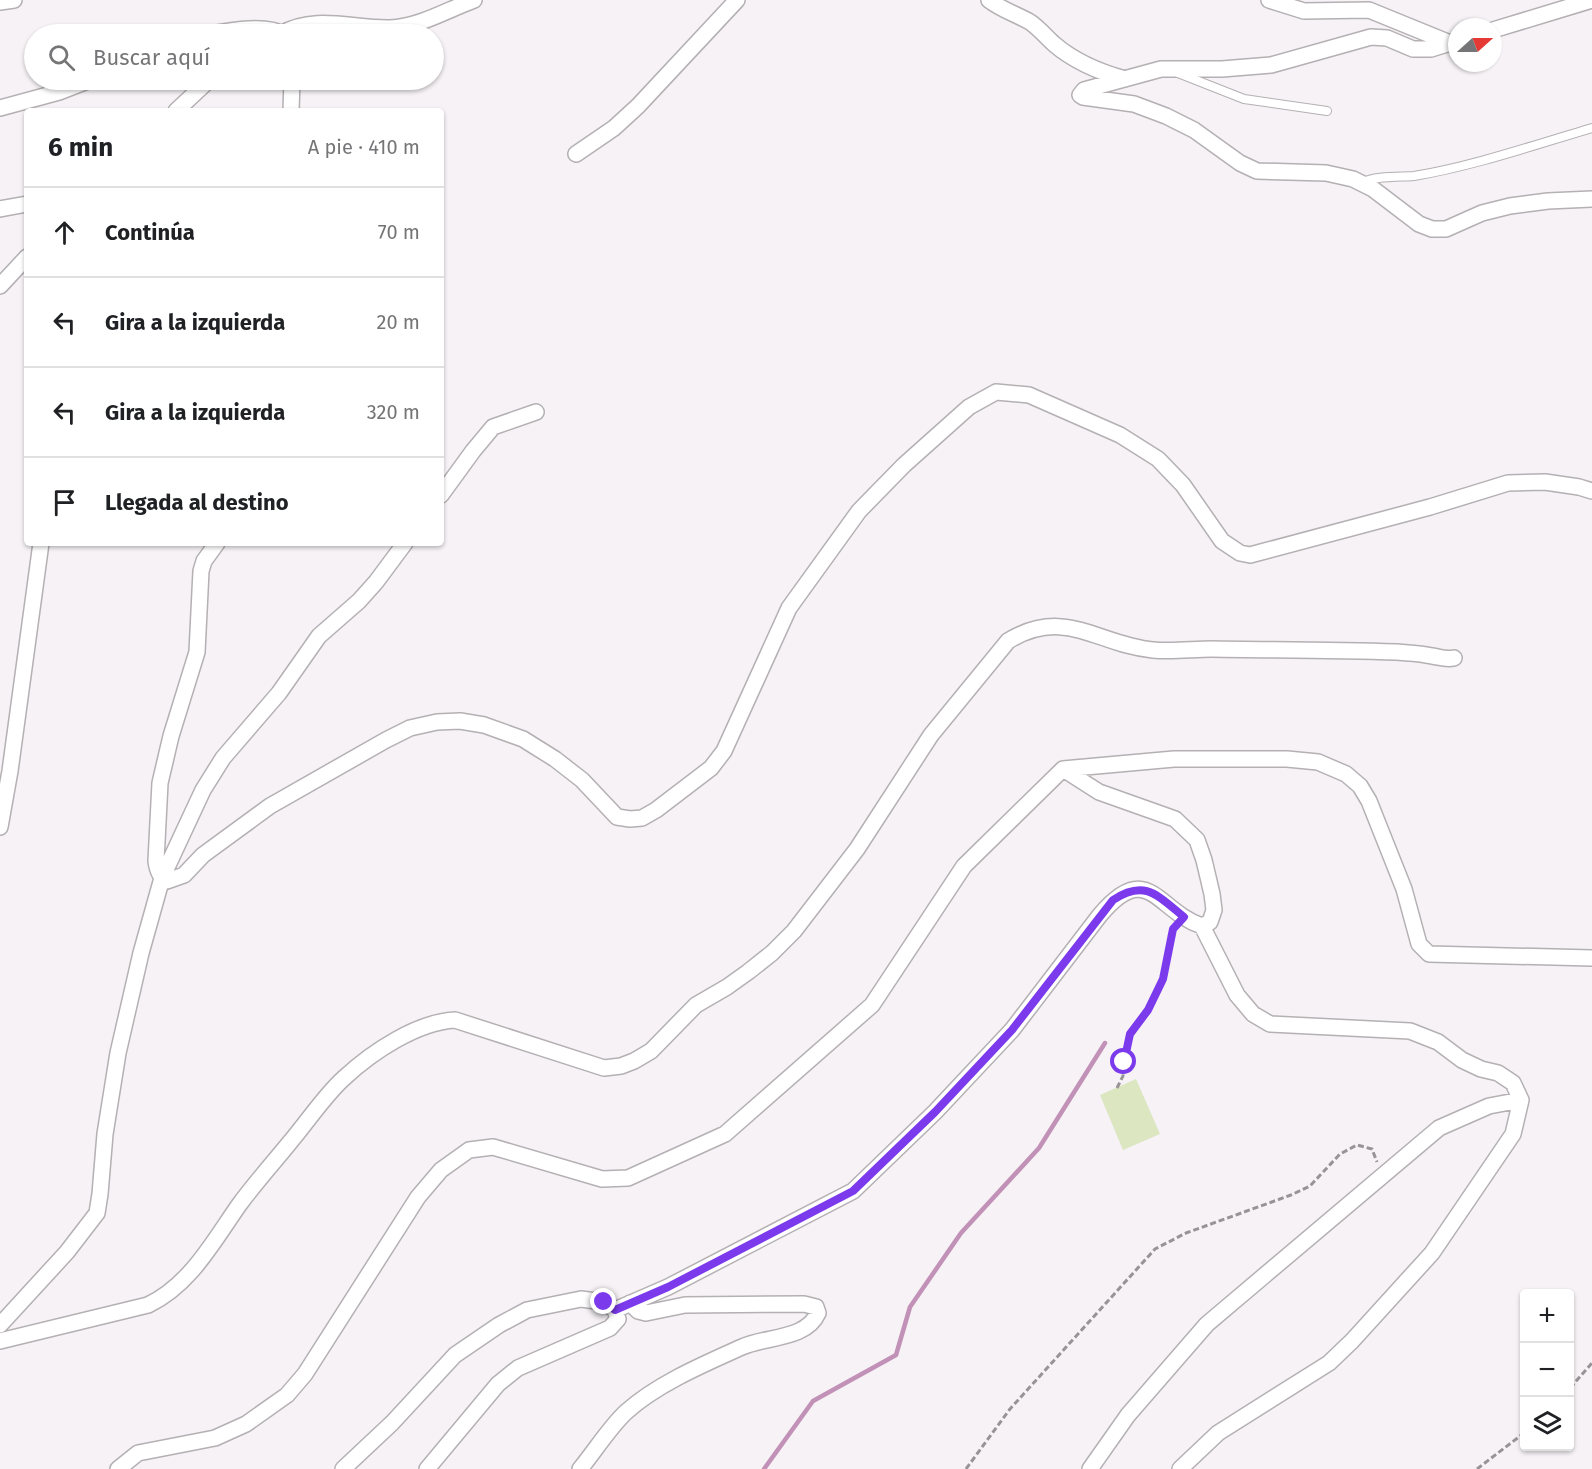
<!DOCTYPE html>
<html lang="es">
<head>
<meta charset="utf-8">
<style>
	body { margin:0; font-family:"Fira Sans",sans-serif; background:#f6f6f6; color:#202124 }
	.controls { position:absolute; right:18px; bottom:18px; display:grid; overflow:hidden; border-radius:6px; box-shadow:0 2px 4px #0004 }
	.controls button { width:54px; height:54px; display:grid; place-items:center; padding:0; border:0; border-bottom:2px solid #e0e0e0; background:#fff; color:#202124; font:30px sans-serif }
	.compass { position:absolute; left:1448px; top:18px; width:54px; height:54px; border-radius:50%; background:#fff; box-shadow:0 2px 4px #0004; rotate:69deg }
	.stop { position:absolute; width:18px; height:18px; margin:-14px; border:4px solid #7c3aed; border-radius:50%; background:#fff }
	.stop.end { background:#7c3aed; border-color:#fff; box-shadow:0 2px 6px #0008 }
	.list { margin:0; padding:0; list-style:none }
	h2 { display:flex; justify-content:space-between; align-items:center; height:78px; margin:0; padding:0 24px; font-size:26px }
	h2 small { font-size:20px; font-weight:400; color:#757577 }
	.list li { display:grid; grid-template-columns:39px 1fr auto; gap:18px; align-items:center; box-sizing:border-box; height:90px; padding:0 24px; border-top:2px solid #e0e0e0 }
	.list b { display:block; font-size:22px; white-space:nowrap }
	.list em { font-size:20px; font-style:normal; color:#757577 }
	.icon { flex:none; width:33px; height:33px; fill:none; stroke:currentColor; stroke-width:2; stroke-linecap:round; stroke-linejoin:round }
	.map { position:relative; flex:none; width:1592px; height:1469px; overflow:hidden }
	.search { position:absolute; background:#fff; box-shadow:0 2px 4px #0004; left:24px; top:24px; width:420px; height:66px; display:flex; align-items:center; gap:15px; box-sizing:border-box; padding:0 21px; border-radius:33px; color:#757577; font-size:22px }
	.panel { position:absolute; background:#fff; box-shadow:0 2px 4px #0004; left:24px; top:108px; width:420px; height:438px; border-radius:6px }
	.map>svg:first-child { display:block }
	.grass { fill:#dce6c1 }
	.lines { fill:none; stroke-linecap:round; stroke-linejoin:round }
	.stream { stroke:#c191b7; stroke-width:4.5 }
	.service-casing { stroke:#b4b0b3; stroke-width:10 }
	.minor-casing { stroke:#b4b0b3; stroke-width:18 }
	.path { stroke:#979496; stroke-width:3; stroke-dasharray:6 3; stroke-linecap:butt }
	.service { stroke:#fff; stroke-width:8 }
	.minor { stroke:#fff; stroke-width:15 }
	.route { stroke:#7c3aed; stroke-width:8 }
</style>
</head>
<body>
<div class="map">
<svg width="1592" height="1469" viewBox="0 0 1592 1469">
	<rect width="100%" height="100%" fill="#f6f2f5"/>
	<path class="grass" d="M 1136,1079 L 1160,1134 L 1123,1150 L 1100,1095 Z"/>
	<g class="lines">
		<path class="stream" d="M 764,1469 L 813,1401 L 896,1355 L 910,1307 L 961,1233 L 1039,1148 L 1105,1043"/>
		<defs>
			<path id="service" d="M 1178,73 L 1244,99 L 1327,111
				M 1364,182 C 1373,176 1401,177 1414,176 C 1474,166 1534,145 1592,128"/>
			<path id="minor" d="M 989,0 C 1002,10 1016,14 1030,22 C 1039,28 1046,37 1054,44 C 1075,62 1099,72 1125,79
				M 1269,0 L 1304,11 L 1369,10 L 1450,43
				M 0,2 L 14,0
				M 1493,30 L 1592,0
				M 210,34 C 228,31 266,24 282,34
				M 281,34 C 315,14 353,29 390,28 C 419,27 447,10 474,0
				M 1457,41 L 1431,49 L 1413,49 L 1387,38 L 1371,37 L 1271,65 L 1222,69 L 1161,69 L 1084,90 L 1080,95 L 1083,97 L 1134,104 L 1166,116 L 1194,130 L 1240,163 L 1257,171 L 1326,173 L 1353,179 L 1373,189 L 1419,224 L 1432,229 L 1446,229 L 1482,213 L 1510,206 L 1548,201 L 1592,199
				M 0,108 L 59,92 L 90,80
				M 176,111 L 209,80
				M 291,111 L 292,80
				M 576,154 L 614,128 L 638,106 L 737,0
				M 0,209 L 27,204
				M 0,286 L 27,257
				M 441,495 L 473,451 L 493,427 L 536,412
				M 217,543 L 204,561 L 201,571 L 197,652 L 171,736 L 160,783 L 156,861 C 157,869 159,877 167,881 L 184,875 L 203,855 L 270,806 L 386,740 L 410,728 L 437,722 L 460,721 L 484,725 L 523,739 L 555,759 L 582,780 L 617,817 L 630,819 L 642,818 L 656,810 L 711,768 L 724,751 L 789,608 L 859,511 L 904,465 L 969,407 L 996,392 L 1029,395 L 1120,435 L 1158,459 L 1183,485 L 1222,541 L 1240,553 L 1250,555 L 1430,507 L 1508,483 L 1545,482 L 1579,487 L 1592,491
				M 0,827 L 10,771 L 41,543
				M 615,1310 L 668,1287 L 853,1191 L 935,1112 L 1012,1030 L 1100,915 C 1148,858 1157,911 1202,926 L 1210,922 L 1214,910 L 1212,894 L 1204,860 L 1197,840 L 1175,819 L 1099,792 L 1063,769
				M 0,1325 L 67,1252 L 97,1213 L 100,1194 L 105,1134 L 118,1053 L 141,953 L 162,878 L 203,790 L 223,758 L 279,693 L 319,636 L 359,601 L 376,582 L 405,543
				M 0,1341 L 148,1305 C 190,1285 213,1242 239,1205 C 255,1183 274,1162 291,1141 C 308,1121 325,1095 344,1078 C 372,1052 417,1022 455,1020 L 604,1068 L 621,1066 L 634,1061 L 651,1051 L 696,1005 L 727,987 L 748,972 L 772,953 L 794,931 L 857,849 L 931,735 L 1008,641 C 1065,606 1098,645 1153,650 C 1173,652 1193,649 1212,649 C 1273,650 1335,650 1396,652 C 1407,653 1420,653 1432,656 C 1440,657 1445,660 1454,658
				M 118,1469 L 138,1453 L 215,1438 L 246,1424 L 287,1395 L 305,1374 L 418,1197 L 441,1170 L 469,1150 L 493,1147 L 602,1179 L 628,1178 L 725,1134 L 872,1005 L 964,866 L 1063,769 L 1174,759 L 1287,759 L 1318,762 L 1346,774 L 1360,786 L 1369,801 L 1404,889 L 1419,944 L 1429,954 L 1592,958
				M 343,1469 L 392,1423 L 455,1355 L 499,1325 L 527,1310 L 581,1299 L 604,1302 L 615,1310 L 618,1319 L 610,1328 L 518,1368 L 498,1384 L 427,1469
				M 580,1469 C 595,1451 609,1428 626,1412 C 657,1384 704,1364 742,1347 C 766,1336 806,1340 818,1313 L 816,1307 L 804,1304 L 685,1305 L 646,1313 L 638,1311 L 630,1303
				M 1090,1469 L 1128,1415 L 1207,1324 L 1439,1128 L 1489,1106 L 1521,1100
				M 1180,1469 L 1218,1433 L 1329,1363 L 1352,1341 L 1432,1253 L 1513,1134 L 1521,1100 L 1513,1083 L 1498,1073 L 1481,1069 L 1462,1060 L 1438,1042 L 1410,1031 L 1270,1024 L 1253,1014 L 1237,995 L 1202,926"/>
		</defs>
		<use href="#service" class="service-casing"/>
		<use href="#minor" class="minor-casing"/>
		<path class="path" d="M 1117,1088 L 1123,1076 L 1124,1062 L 1130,1034 L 1148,1010 L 1163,979 L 1169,943 L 1175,927
			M 1570,1388 L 1592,1363
			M 966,1469 L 1010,1409 L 1155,1249 L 1186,1233 L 1291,1195 L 1310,1186 L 1340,1154 L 1357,1145 L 1372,1149 L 1377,1162
			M 1477,1469 L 1524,1433"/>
		<use href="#service" class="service"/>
		<use href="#minor" class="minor"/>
	</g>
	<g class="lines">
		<path class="route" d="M 604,1302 L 615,1310 L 668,1287 L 853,1191 L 935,1112 L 1012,1030 L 1113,900 C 1145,879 1157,895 1184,917 L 1173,929 L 1163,979 L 1148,1010 L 1130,1034 L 1124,1062"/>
	</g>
</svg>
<div class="controls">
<button>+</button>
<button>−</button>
<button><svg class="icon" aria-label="layers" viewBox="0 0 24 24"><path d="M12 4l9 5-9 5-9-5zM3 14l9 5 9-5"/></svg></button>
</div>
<svg class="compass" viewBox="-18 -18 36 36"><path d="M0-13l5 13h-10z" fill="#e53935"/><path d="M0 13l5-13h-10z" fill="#757577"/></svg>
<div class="stop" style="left:1124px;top:1062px"></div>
<div class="stop end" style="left:604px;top:1302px"></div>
<div class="search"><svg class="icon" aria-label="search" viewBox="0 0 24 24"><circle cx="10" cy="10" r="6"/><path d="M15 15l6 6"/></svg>Buscar aquí</div>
<section class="panel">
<h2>6 min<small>A pie · 410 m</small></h2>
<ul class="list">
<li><svg class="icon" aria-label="ahead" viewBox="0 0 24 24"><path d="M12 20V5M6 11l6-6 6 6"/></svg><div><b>Continúa</b></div><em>70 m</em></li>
<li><svg class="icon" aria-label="left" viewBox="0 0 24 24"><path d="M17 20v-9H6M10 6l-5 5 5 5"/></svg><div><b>Gira a la izquierda</b></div><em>20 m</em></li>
<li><svg class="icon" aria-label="left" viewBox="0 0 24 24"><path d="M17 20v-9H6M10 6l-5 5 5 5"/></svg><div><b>Gira a la izquierda</b></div><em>320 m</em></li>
<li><svg class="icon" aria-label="arrive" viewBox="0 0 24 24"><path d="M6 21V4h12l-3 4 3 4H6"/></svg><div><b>Llegada al destino</b></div></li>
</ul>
</section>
</div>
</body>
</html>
